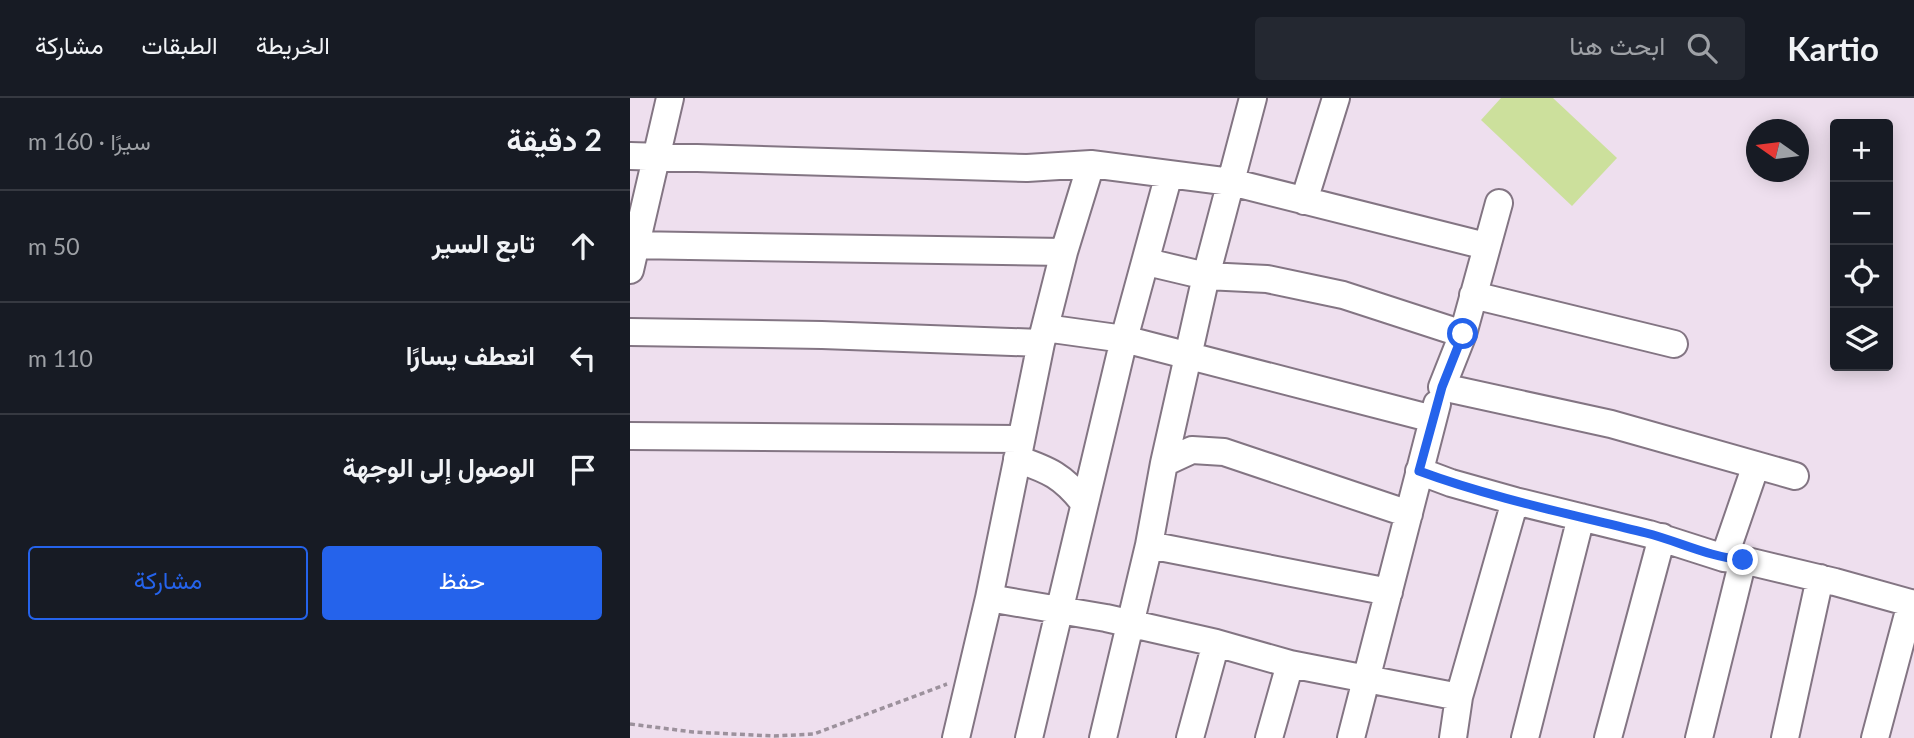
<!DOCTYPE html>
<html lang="ar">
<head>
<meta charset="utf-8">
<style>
	body { margin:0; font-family:Lato,Vazirmatn,sans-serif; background:#242831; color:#f1f3f6; direction:rtl }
	.controls { position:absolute; right:21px; top:21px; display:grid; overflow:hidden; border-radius:7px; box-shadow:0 4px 18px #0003 }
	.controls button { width:63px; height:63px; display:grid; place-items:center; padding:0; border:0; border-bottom:2px solid #363941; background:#171b24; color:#f1f3f6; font:35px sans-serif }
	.compass { position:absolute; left:1116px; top:21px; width:63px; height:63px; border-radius:50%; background:#171b24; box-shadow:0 4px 18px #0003; rotate:284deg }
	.stop { position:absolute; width:21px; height:21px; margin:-16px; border:5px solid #2563eb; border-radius:50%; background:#fff }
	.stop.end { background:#2563eb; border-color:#fff; box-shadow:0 2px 7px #0008 }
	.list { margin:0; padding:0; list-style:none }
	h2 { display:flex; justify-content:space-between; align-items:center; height:91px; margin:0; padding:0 28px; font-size:30px }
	h2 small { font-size:23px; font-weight:400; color:#9ea1a6 }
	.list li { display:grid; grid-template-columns:46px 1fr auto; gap:21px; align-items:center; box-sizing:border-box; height:112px; padding:0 28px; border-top:2px solid #363941 }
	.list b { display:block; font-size:26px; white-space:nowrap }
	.list em { font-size:23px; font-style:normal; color:#9ea1a6 }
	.actions { display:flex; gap:14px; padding:21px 28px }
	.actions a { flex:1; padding:16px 0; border:2px solid #2563eb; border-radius:7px; text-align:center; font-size:24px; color:#2563eb }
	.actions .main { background:#2563eb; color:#fff }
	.icon { flex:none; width:38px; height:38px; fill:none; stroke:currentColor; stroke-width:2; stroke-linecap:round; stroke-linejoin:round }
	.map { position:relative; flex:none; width:1284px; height:640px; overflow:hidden; direction:ltr }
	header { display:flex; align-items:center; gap:42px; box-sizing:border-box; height:98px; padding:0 35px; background:#171b24; border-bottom:2px solid #363941 }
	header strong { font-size:33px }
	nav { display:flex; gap:38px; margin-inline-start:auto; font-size:24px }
	.search { width:490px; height:63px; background:#242831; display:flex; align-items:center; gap:18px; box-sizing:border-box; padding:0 24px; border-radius:7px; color:#9ea1a6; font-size:26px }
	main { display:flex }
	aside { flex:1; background:#171b24 }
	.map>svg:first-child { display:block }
	.green { fill:#cce09c }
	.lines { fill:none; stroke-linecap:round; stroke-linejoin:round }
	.minor-casing { stroke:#837583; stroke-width:30 }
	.path { stroke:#9c919c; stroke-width:3.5; stroke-dasharray:5 3.5; stroke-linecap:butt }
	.minor { stroke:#fff; stroke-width:26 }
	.route { stroke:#2563eb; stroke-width:9 }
</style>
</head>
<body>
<header>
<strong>Kartio</strong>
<div class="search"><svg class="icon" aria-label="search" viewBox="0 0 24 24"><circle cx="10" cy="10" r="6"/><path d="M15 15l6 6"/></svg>ابحث هنا</div>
<nav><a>الخريطة</a><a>الطبقات</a><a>مشاركة</a></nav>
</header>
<main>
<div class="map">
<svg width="1284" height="640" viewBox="0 0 1284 640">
	<rect width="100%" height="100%" fill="#eedfee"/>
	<path class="green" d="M 871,0 L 923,0 L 987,60 L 942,108 L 851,22 Z"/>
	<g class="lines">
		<defs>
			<path id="minor" d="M 0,58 L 397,70 L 461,66 L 601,84 L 856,148
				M 461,66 L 434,154 L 411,245 L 359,500 L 476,520 L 586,545 L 660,566 L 829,599 L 885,403
				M 674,103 L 706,0
				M 0,147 L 434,154
				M 517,164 L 576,178 L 637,181 L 713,197 L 833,236 L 812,289 L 981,326 L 1165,378
				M 0,172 L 40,0
				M 843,197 L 1044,246
				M 415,230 L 494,241 L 803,321
				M 0,234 L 192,237 L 411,245
				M 833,236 L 869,105
				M 0,338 L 391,341
				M 387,361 C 419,372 433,378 454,405
				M 534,365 L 576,178 L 623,0
				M 789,373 L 821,385 L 885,403 L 1019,436 L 1094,460 L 1113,462 L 1205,484 L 1284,506
				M 519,447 L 759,494
				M 1094,460 L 1126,367
				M 326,640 L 359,500
				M 399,640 L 494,241 L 539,76
				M 473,640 L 519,447 L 534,365 L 562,352 L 594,354 L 779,416
				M 560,640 L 586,545
				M 639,640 L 660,566
				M 721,640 L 807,306
				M 823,640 L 829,599
				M 895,640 L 951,419
				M 978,640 L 1032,439
				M 1069,640 L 1113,462
				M 1155,640 L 1190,480
				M 1245,640 L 1281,505"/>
		</defs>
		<use href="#minor" class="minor-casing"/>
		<path class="path" d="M 0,626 L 63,634 L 144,638 L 184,636 L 317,586"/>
		<use href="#minor" class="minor"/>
	</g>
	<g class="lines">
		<path class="route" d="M 833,236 L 812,289 L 789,373 C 862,400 940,416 1016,435 C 1048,443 1079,459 1113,462"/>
	</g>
</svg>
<div class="controls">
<button>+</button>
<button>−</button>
<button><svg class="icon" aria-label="locate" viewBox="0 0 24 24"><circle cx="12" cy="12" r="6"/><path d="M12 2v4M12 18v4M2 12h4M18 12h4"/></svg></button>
<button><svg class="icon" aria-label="layers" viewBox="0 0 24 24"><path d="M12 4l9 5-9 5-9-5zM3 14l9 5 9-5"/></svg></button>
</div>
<svg class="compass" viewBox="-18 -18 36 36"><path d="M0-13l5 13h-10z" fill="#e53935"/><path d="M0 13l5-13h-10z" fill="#9ea1a6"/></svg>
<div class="stop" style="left:833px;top:236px"></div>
<div class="stop end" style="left:1113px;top:462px"></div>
</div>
<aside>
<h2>2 دقيقة<small>سيرًا · 160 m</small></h2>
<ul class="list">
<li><svg class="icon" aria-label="ahead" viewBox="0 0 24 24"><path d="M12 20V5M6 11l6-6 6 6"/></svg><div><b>تابع السير</b></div><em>50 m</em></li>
<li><svg class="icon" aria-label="left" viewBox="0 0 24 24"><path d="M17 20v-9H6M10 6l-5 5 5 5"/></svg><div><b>انعطف يسارًا</b></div><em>110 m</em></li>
<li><svg class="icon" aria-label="arrive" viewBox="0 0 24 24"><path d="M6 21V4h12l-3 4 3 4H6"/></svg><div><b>الوصول إلى الوجهة</b></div></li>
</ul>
<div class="actions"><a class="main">حفظ</a><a>مشاركة</a></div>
</aside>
</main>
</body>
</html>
